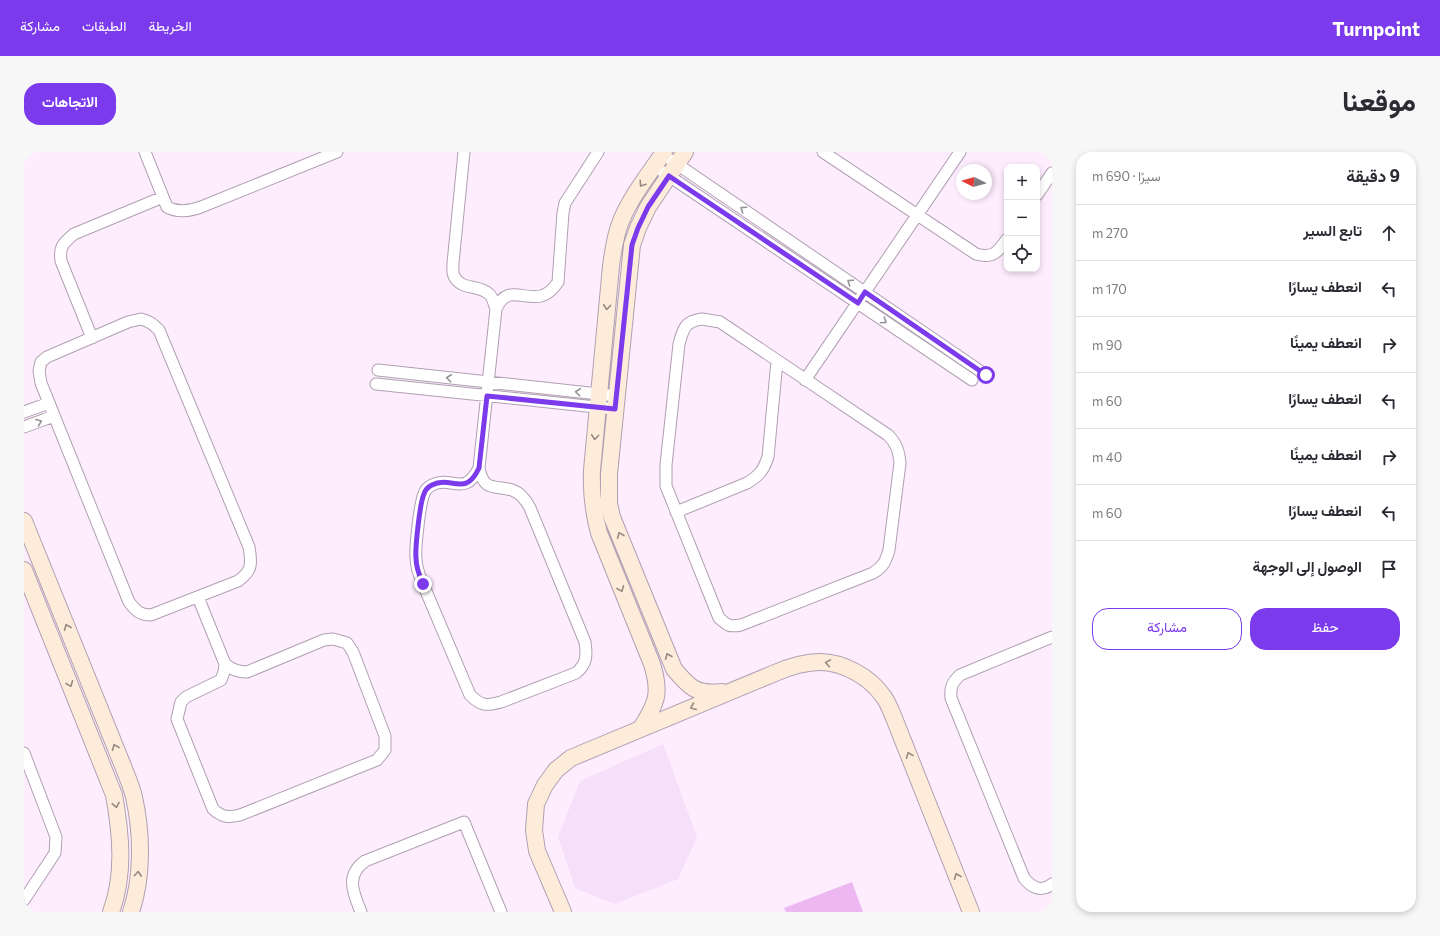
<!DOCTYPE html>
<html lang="ar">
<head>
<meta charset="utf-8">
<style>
	body { margin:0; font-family:Commissioner,Vazirmatn,sans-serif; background:#f7f7f7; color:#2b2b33; direction:rtl }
	.controls { position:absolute; right:12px; top:12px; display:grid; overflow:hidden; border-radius:8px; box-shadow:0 2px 6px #0003 }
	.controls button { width:36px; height:36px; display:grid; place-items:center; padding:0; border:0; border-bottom:1px solid #e1e1e2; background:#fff; color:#2b2b33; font:20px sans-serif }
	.compass { position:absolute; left:932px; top:12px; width:36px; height:36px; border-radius:50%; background:#fff; box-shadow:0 2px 6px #0003; rotate:276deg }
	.stop { position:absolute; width:12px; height:12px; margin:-9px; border:3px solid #7c3aed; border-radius:50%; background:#fff }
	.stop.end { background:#7c3aed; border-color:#fff; box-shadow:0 1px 4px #0008 }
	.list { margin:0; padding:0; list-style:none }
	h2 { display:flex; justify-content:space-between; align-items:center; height:52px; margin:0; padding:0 16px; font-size:17px }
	h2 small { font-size:13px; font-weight:400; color:#7c7c81 }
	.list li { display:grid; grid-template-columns:26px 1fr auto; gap:12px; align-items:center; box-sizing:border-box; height:56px; padding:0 16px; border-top:1px solid #e1e1e2 }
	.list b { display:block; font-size:15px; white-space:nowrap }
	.list em { font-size:13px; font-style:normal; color:#7c7c81 }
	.actions { display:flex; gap:8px; padding:12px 16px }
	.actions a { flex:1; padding:9px 0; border:1px solid #7c3aed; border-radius:16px; text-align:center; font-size:14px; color:#7c3aed }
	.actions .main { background:#7c3aed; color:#fff }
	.icon { flex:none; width:22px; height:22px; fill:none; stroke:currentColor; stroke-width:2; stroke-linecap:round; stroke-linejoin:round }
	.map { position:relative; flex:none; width:1028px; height:760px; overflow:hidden; direction:ltr; border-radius:16px }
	header { display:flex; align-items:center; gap:24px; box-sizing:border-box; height:56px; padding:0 20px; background:#7c3aed; color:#fff }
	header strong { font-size:19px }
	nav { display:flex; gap:22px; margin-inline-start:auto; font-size:14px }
	.intro { display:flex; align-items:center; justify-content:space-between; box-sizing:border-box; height:96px; padding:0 24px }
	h1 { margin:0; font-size:28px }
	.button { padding:10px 18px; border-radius:16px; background:#7c3aed; color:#fff; font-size:14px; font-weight:700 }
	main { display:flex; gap:24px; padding:0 24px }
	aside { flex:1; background:#fff; border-radius:16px; box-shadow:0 2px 6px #0003 }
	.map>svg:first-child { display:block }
	.built { fill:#f6dff8 }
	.building { fill:#edb7f2 }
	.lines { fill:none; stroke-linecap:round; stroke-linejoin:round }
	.street-casing { stroke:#b0a0b2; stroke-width:13 }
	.secondary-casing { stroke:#b0a0b2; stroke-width:18 }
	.street { stroke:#fff; stroke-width:11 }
	.secondary { stroke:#feecdb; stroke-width:16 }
	.oneway { stroke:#968a83 }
	.oneway2 { stroke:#979497 }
	.route { stroke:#7c3aed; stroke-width:5 }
</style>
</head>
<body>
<header>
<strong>Turnpoint</strong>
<nav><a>الخريطة</a><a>الطبقات</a><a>مشاركة</a></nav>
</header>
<div class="intro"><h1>موقعنا</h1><a class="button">الاتجاهات</a></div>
<main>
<aside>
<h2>9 دقيقة<small>سيرًا · 690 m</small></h2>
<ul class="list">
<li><svg class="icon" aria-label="ahead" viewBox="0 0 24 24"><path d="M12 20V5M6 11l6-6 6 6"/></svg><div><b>تابع السير</b></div><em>270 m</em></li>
<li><svg class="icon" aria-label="left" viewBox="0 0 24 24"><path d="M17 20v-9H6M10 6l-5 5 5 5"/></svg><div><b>انعطف يسارًا</b></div><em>170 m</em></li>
<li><svg class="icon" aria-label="right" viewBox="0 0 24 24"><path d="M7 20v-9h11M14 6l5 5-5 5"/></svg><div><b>انعطف يمينًا</b></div><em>90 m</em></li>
<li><svg class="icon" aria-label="left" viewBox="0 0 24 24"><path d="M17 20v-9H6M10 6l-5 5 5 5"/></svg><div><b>انعطف يسارًا</b></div><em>60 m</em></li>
<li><svg class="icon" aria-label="right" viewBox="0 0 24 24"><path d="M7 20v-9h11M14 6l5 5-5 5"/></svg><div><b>انعطف يمينًا</b></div><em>40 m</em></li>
<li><svg class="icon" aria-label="left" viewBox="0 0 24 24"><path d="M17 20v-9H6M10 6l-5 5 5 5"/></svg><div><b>انعطف يسارًا</b></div><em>60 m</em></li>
<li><svg class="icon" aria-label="arrive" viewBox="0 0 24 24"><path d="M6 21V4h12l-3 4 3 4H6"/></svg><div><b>الوصول إلى الوجهة</b></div></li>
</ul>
<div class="actions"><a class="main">حفظ</a><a>مشاركة</a></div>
</aside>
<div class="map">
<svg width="1028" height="760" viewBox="0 0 1028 760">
	<rect width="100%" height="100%" fill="#feecff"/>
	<path class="built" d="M 639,592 L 673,685 L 654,727 L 591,752 L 551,736 L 534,685 L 556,629 Z"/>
	<path class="building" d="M 828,730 L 839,760 L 762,760 L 760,756 Z"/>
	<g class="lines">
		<defs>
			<path id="street" d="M 121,0 L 143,55 C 154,61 165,59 177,55 L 313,0
				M 440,0 L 429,111 C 429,115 428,120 430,124 C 437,139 456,132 466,143 C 469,146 470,152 472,157
				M 799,0 L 952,102 C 969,107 974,100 983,87
				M 647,8 L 962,223
				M 639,20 L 948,228
				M 1013,43 L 1028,21
				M 117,167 C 125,169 129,172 135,178 L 225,395 C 228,412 228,419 214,429 L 127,463 C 116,463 112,459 105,450 L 17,231 L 15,219 L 17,210 L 23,205 L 104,170 Z
				M 678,167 L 696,170 L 864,283 C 873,292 875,300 876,311 L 865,398 C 862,409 859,415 849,421 L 717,473 C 705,475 704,474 695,466 L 642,334 L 642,313 L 655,192 C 659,177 661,169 678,167 Z
				M 68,186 L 37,109 C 35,95 39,91 50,82 L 139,45
				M 354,218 L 593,244
				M 781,228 L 936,0
				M 352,232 L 591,257
				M 0,260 L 25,251
				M 0,275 L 30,264
				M 455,316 C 440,346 428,323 408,333 C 404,335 401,338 400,342 C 396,350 391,395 392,406 C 392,415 395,423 399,432 L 446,543 C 457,554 462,554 477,550 L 552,521 C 563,512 563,503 561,490 L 506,356 C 502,348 497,341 488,338 C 470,333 460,340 455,316 L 472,157 C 483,132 498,148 517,144 C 525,142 530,136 534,130 L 539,61 L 541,51 L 574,0
				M 652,360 L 723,331 C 736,323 739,319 744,305 L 753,209
				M 174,445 L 201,512 L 200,520 L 197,528 L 162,545 L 157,550 L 153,567 L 189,657 C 198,665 204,666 216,663 L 353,608 L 361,598 L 361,584 L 329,500 L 323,491 L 309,487 L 300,488 L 223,520 C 214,520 208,518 201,512
				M 1028,485 L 936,523 C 928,531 926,535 927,546 L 1000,726 C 1007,735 1017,741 1028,732
				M 0,601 L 32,685 L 31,701 L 0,748
				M 337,760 C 329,740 321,724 341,709 L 440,670 L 477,760"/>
			<path id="secondary" d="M 661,0 L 624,55 L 614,76 L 608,93 L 585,322 L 585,351 L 588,365 L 650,517 C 665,535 672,543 698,540
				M 0,369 L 101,619 C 104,627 108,636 110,645 C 118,681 119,724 107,760
				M 0,418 L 90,643 C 97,682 101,722 87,760
				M 617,576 C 633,551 637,541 628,512 L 575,381 C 569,359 567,341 568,318 L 587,114 C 589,99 591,83 597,69 C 607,44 625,22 640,0
				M 539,760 L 513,699 L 510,678 L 512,652 L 521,633 L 532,618 L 547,606 L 751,521 C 765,515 780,510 796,510 C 819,510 846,525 859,544 C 864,550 867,559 870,566 L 947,760"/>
		</defs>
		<use href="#street" class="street-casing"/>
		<use href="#secondary" class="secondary-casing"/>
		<use href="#street" class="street"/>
		<use href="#secondary" class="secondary"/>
	</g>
	<defs><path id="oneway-chevron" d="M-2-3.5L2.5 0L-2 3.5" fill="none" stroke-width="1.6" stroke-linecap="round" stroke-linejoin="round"/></defs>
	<g class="oneway">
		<use href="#oneway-chevron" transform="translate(618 32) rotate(124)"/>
		<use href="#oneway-chevron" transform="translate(583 155) rotate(95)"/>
		<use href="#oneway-chevron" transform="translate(571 285) rotate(95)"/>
		<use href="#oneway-chevron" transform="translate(596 383) rotate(-112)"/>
		<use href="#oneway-chevron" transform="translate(597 437) rotate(68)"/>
		<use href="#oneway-chevron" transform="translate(43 475) rotate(-112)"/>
		<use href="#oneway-chevron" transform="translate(644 504) rotate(-113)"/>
		<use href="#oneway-chevron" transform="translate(804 511) rotate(-170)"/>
		<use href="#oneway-chevron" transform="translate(46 532) rotate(68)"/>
		<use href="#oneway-chevron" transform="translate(669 555) rotate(157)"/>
		<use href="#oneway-chevron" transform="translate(91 595) rotate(-112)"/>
		<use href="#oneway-chevron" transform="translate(885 603) rotate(-112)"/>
		<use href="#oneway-chevron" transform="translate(92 653) rotate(79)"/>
		<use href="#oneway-chevron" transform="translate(114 722) rotate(-86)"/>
		<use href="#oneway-chevron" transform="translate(933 724) rotate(-112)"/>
	</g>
	<g class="oneway2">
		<use href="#oneway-chevron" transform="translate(719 57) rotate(-146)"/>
		<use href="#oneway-chevron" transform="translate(826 130) rotate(-146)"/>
		<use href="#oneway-chevron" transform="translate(860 169) rotate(34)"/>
		<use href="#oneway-chevron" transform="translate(425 226) rotate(-174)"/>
		<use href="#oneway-chevron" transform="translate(554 240) rotate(-174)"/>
		<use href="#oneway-chevron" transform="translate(15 270) rotate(-21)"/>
	</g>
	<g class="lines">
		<path class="route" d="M 399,432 C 395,423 392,415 392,406 C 391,396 396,350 400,342 C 401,338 404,335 408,333 C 428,323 441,346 455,316 L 463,244 L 591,257 L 608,93 L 614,76 L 624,55 L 645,24 L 834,151 L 841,140 L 962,223"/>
	</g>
</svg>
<div class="controls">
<button>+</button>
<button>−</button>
<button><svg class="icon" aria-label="locate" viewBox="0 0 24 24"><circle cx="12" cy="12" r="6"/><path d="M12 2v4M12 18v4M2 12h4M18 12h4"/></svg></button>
</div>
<svg class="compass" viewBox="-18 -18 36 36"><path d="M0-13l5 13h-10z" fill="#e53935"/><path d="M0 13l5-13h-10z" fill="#7c7c81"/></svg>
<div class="stop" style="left:962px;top:223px"></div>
<div class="stop end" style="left:399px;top:432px"></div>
</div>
</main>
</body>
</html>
